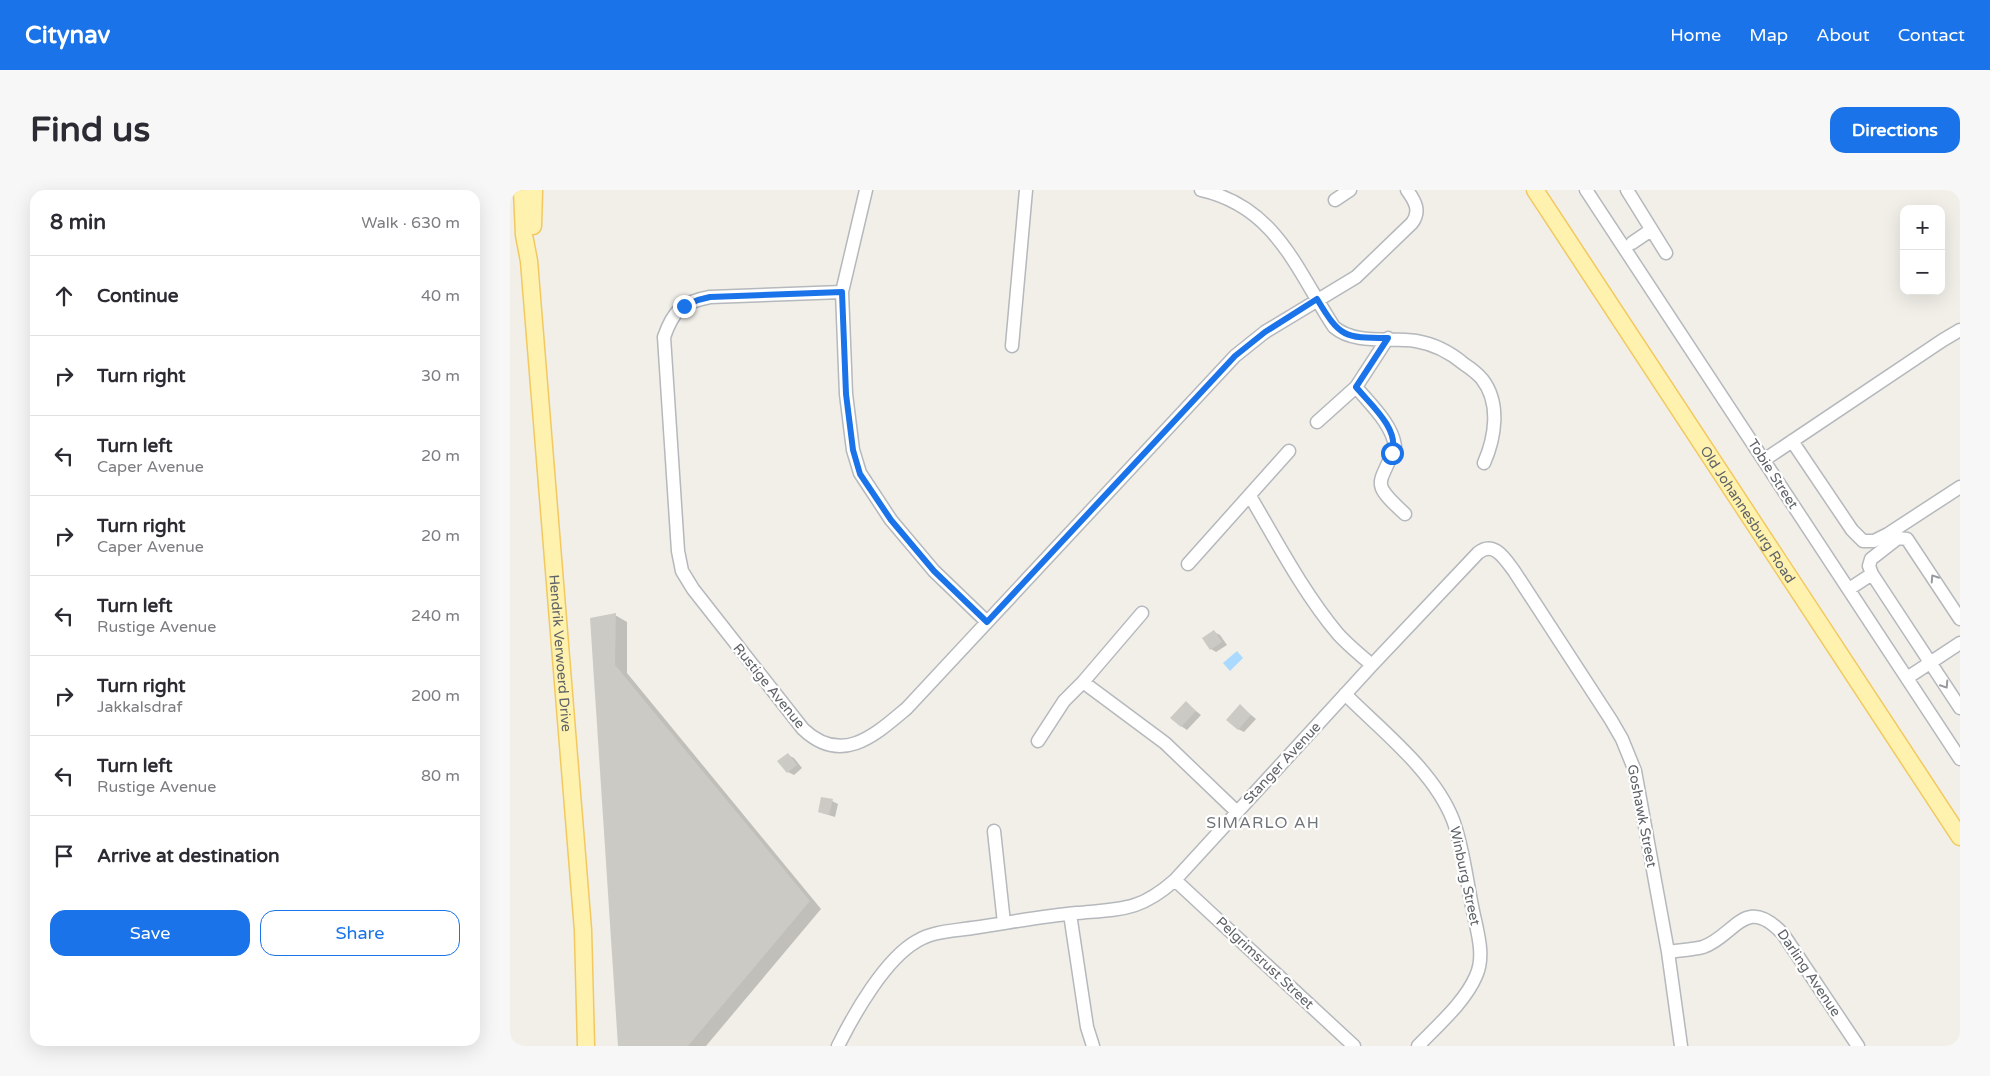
<!DOCTYPE html>
<html lang="en">
<head>
<meta charset="utf-8">
<style>
	body { margin:0; font-family:"Varela Round",sans-serif; background:#f7f7f7; color:#2b2b33 }
	.controls { position:absolute; right:15px; top:15px; display:grid; overflow:hidden; border-radius:10px; box-shadow:0 5px 20px #0002 }
	.controls button { width:45px; height:45px; display:grid; place-items:center; padding:0; border:0; border-bottom:1px solid #e1e1e2; background:#fff; color:#2b2b33; font:25px sans-serif }
	.stop { position:absolute; width:15px; height:15px; margin:-11px; border:4px solid #1a73e8; border-radius:50%; background:#fff }
	.stop.end { background:#1a73e8; border-color:#fff; box-shadow:0 1px 5px #0008 }
	.list { margin:0; padding:0; list-style:none }
	h2 { display:flex; justify-content:space-between; align-items:center; height:65px; margin:0; padding:0 20px; font-size:21px }
	h2 small { font-size:16px; font-weight:400; color:#7c7c81 }
	.list li { display:grid; grid-template-columns:32px 1fr auto; gap:15px; align-items:center; box-sizing:border-box; height:80px; padding:0 20px; border-top:1px solid #e1e1e2 }
	.list b { display:block; font-size:19px; white-space:nowrap }
	.list p { margin:0; font-size:16px; white-space:nowrap; color:#7c7c81 }
	.list em { font-size:16px; font-style:normal; color:#7c7c81 }
	.actions { display:flex; gap:10px; padding:15px 20px }
	.actions a { flex:1; padding:11px 0; border:1px solid #1a73e8; border-radius:15px; text-align:center; font-size:18px; color:#1a73e8 }
	.actions .main { background:#1a73e8; color:#fff }
	.icon { flex:none; width:28px; height:28px; fill:none; stroke:currentColor; stroke-width:2; stroke-linecap:round; stroke-linejoin:round }
	.map { position:relative; flex:none; width:1450px; height:856px; overflow:hidden; border-radius:15px }
	header { display:flex; align-items:center; gap:30px; box-sizing:border-box; height:70px; padding:0 25px; background:#1a73e8; color:#fff }
	header strong { font-size:24px }
	nav { display:flex; gap:28px; margin-inline-start:auto; font-size:18px }
	.intro { display:flex; align-items:center; justify-content:space-between; box-sizing:border-box; height:120px; padding:0 30px }
	h1 { margin:0; font-size:35px }
	.button { padding:12px 22px; border-radius:15px; background:#1a73e8; color:#fff; font-size:18px; font-weight:700 }
	main { display:flex; gap:30px; padding:0 30px }
	aside { flex:1; background:#fff; border-radius:15px; box-shadow:0 5px 20px #0002 }
	.map>svg:first-child { display:block }
	.water { fill:#aadaff }
	.shadow { fill:#0003 }
	.building { fill:#cccac5 }
	.lines { fill:none; stroke-linecap:round; stroke-linejoin:round }
	.minor-casing { stroke:#b5b8bc; stroke-width:15 }
	.major-casing { stroke:#f2c960; stroke-width:19 }
	.minor { stroke:#fff; stroke-width:12 }
	.major { stroke:#fff2af; stroke-width:16 }
	.oneway { stroke:#979a9d }
	.route { stroke:#1a73e8; stroke-width:6 }
	.labels { text-anchor:middle; dominant-baseline:central; stroke-width:4.5; stroke-linejoin:round; paint-order:stroke }
	.street-label { font-size:14px; fill:#5f6368; stroke:#fff }
	.quarter-label { font-size:16px; letter-spacing:1px; fill:#70757a; stroke:#fff }
</style>
</head>
<body>
<header>
<strong>Citynav</strong>
<nav><a>Home</a><a>Map</a><a>About</a><a>Contact</a></nav>
</header>
<div class="intro"><h1>Find us</h1><a class="button">Directions</a></div>
<main>
<aside>
<h2>8 min<small>Walk · 630 m</small></h2>
<ul class="list">
<li><svg class="icon" aria-label="ahead" viewBox="0 0 24 24"><path d="M12 20V5M6 11l6-6 6 6"/></svg><div><b>Continue</b></div><em>40 m</em></li>
<li><svg class="icon" aria-label="right" viewBox="0 0 24 24"><path d="M7 20v-9h11M14 6l5 5-5 5"/></svg><div><b>Turn right</b></div><em>30 m</em></li>
<li><svg class="icon" aria-label="left" viewBox="0 0 24 24"><path d="M17 20v-9H6M10 6l-5 5 5 5"/></svg><div><b>Turn left</b><p>Caper Avenue</p></div><em>20 m</em></li>
<li><svg class="icon" aria-label="right" viewBox="0 0 24 24"><path d="M7 20v-9h11M14 6l5 5-5 5"/></svg><div><b>Turn right</b><p>Caper Avenue</p></div><em>20 m</em></li>
<li><svg class="icon" aria-label="left" viewBox="0 0 24 24"><path d="M17 20v-9H6M10 6l-5 5 5 5"/></svg><div><b>Turn left</b><p>Rustige Avenue</p></div><em>240 m</em></li>
<li><svg class="icon" aria-label="right" viewBox="0 0 24 24"><path d="M7 20v-9h11M14 6l5 5-5 5"/></svg><div><b>Turn right</b><p>Jakkalsdraf</p></div><em>200 m</em></li>
<li><svg class="icon" aria-label="left" viewBox="0 0 24 24"><path d="M17 20v-9H6M10 6l-5 5 5 5"/></svg><div><b>Turn left</b><p>Rustige Avenue</p></div><em>80 m</em></li>
<li><svg class="icon" aria-label="arrive" viewBox="0 0 24 24"><path d="M6 21V4h12l-3 4 3 4H6"/></svg><div><b>Arrive at destination</b></div></li>
</ul>
<div class="actions"><a class="main">Save</a><a>Share</a></div>
</aside>
<div class="map">
<svg width="1450" height="856" viewBox="0 0 1450 856">
	<rect width="100%" height="100%" fill="#f1efe8"/>
	<path class="water" d="M 727,461 L 733,468 L 720,481 L 713,473 Z"/>
	<path class="shadow" d="M 105,425 L 117,432 L 117,483 L 311,719 L 196,856 L 109,856 L 81,429 Z
		M 704,442 L 710,445 L 717,455 L 706,462 L 701,459 Z
		M 676,513 L 691,525 L 677,540 L 671,536 Z
		M 730,516 L 746,529 L 734,542 L 728,539 Z
		M 278,565 L 284,568 L 292,578 L 284,585 L 278,582 Z
		M 322,611 L 328,614 L 325,627 L 309,622 Z"/>
	<path class="building" d="M 106,423 L 105,475 L 300,711 L 178,856 L 108,856 L 80,428 Z
		M 704,440 L 712,452 L 700,460 L 692,448 Z
		M 676,511 L 686,521 L 671,537 L 660,528 Z
		M 730,514 L 741,525 L 728,540 L 716,530 Z
		M 278,563 L 287,575 L 277,583 L 267,571 Z
		M 311,607 L 323,609 L 319,625 L 308,622 Z"/>
	<g class="lines">
		<defs>
			<path id="minor" d="M 356,0 L 332,102 L 336,204 L 343,260 L 350,283 L 381,330 L 424,381 L 477,432
				M 691,0 C 766,17 786,79 824,137 C 845,155 880,147 906,151 C 924,154 941,163 954,174 C 960,178 967,183 972,189 C 991,213 985,248 974,273
				M 1076,0 L 1450,569
				M 1117,0 L 1156,63
				M 825,10 L 840,0
				M 1122,53 L 1141,40
				M 332,102 L 200,107 C 172,112 163,121 154,147 L 168,361 L 172,381 L 183,399 L 293,539 C 332,576 365,545 397,518 L 725,166 L 755,142 L 846,87 L 902,33 C 911,21 905,11 897,0
				M 502,156 L 516,0
				M 846,197 C 860,214 882,234 885,256 C 871,296 858,290 895,324
				M 807,232 L 846,197 L 878,148
				M 1282,251 L 1342,340 L 1353,351 L 1364,351 L 1378,344 L 1450,297
				M 1254,270 L 1433,150 L 1450,140
				M 740,306 C 767,352 793,402 828,444 C 838,455 850,465 862,475
				M 678,374 L 779,261
				M 1339,399 L 1362,384
				M 1450,429 L 1397,349 L 1388,348 L 1361,369 L 1359,376 L 1362,384 L 1450,518
				M 1397,488 L 1450,453
				M 573,492 L 655,553 L 727,622
				M 835,504 C 872,541 924,581 943,630 C 953,657 956,687 962,716 C 966,738 976,765 966,786 C 955,812 927,836 908,856
				M 528,551 L 554,511 L 573,492 L 632,423
				M 484,641 L 494,733
				M 665,690 L 844,856
				M 560,724 L 577,837 L 583,856
				M 1158,762 C 1169,760 1182,760 1193,757 C 1225,746 1235,703 1273,744 L 1348,856
				M 328,856 C 344,824 375,769 407,751 C 423,741 444,741 462,738 C 497,733 532,726 567,723 C 612,719 630,721 665,690 L 862,475 L 968,363 C 984,350 995,369 1004,381 L 1101,530 L 1112,549 L 1125,581 L 1158,762 L 1171,856"/>
			<g id="major">
				<path id="s1" d="M 12,0 L 14,45 L 19,71 L 73,740 L 76,856"/>
				<path id="s2" d="M 1025,0 L 1450,647"/>
				<path d="M 23,36 L 24,0"/>
			</g>
		</defs>
		<use href="#minor" class="minor-casing"/>
		<use href="#major" class="major-casing"/>
		<use href="#minor" class="minor"/>
		<use href="#major" class="major"/>
	</g>
	<defs><path id="oneway-chevron" d="M-2-3.5L2.5 0L-2 3.5" fill="none" stroke-width="1.6" stroke-linecap="round" stroke-linejoin="round" transform="scale(1.25)"/></defs>
	<g class="oneway">
		<use href="#oneway-chevron" transform="translate(1424 388) rotate(-123)"/>
		<use href="#oneway-chevron" transform="translate(1435 495) rotate(57)"/>
	</g>
	<g class="lines">
		<path class="route" d="M 174,116 L 188,110 L 200,107 L 332,102 L 336,204 L 343,260 L 350,284 L 381,330 L 424,381 L 477,432 L 725,166 L 755,142 L 807,109 C 830,147 833,148 878,148 L 846,197 C 860,214 890,239 882,263"/>
	</g>
	<g class="labels">
		<g class="street-label">
			<text transform="translate(1263 284) rotate(57)">Tobie Street</text>
			<text stroke="none"><textPath href="#s2" startOffset="388">Old Johannesburg Road</textPath></text>
			<text stroke="none"><textPath href="#s1" startOffset="465">Hendrik Verwoerd Drive</textPath></text>
			<text transform="translate(259 496) rotate(51)">Rustige Avenue</text>
			<text transform="translate(772 573) rotate(-47)">Stanger Avenue</text>
			<text transform="translate(1132 626) rotate(79)">Goshawk Street</text>
			<text transform="translate(955 686) rotate(78)">Winburg Street</text>
			<text transform="translate(755 773) rotate(43)">Pelgrimsrust Street</text>
			<text transform="translate(1299 783) rotate(56)">Darling Avenue</text>
		</g>
		<g class="quarter-label">
			<text x="753" y="633">SIMARLO AH</text>
		</g>
	</g>
</svg>
<div class="controls">
<button>+</button>
<button>−</button>
</div>
<div class="stop" style="left:882px;top:263px"></div>
<div class="stop end" style="left:174px;top:116px"></div>
</div>
</main>
</body>
</html>
